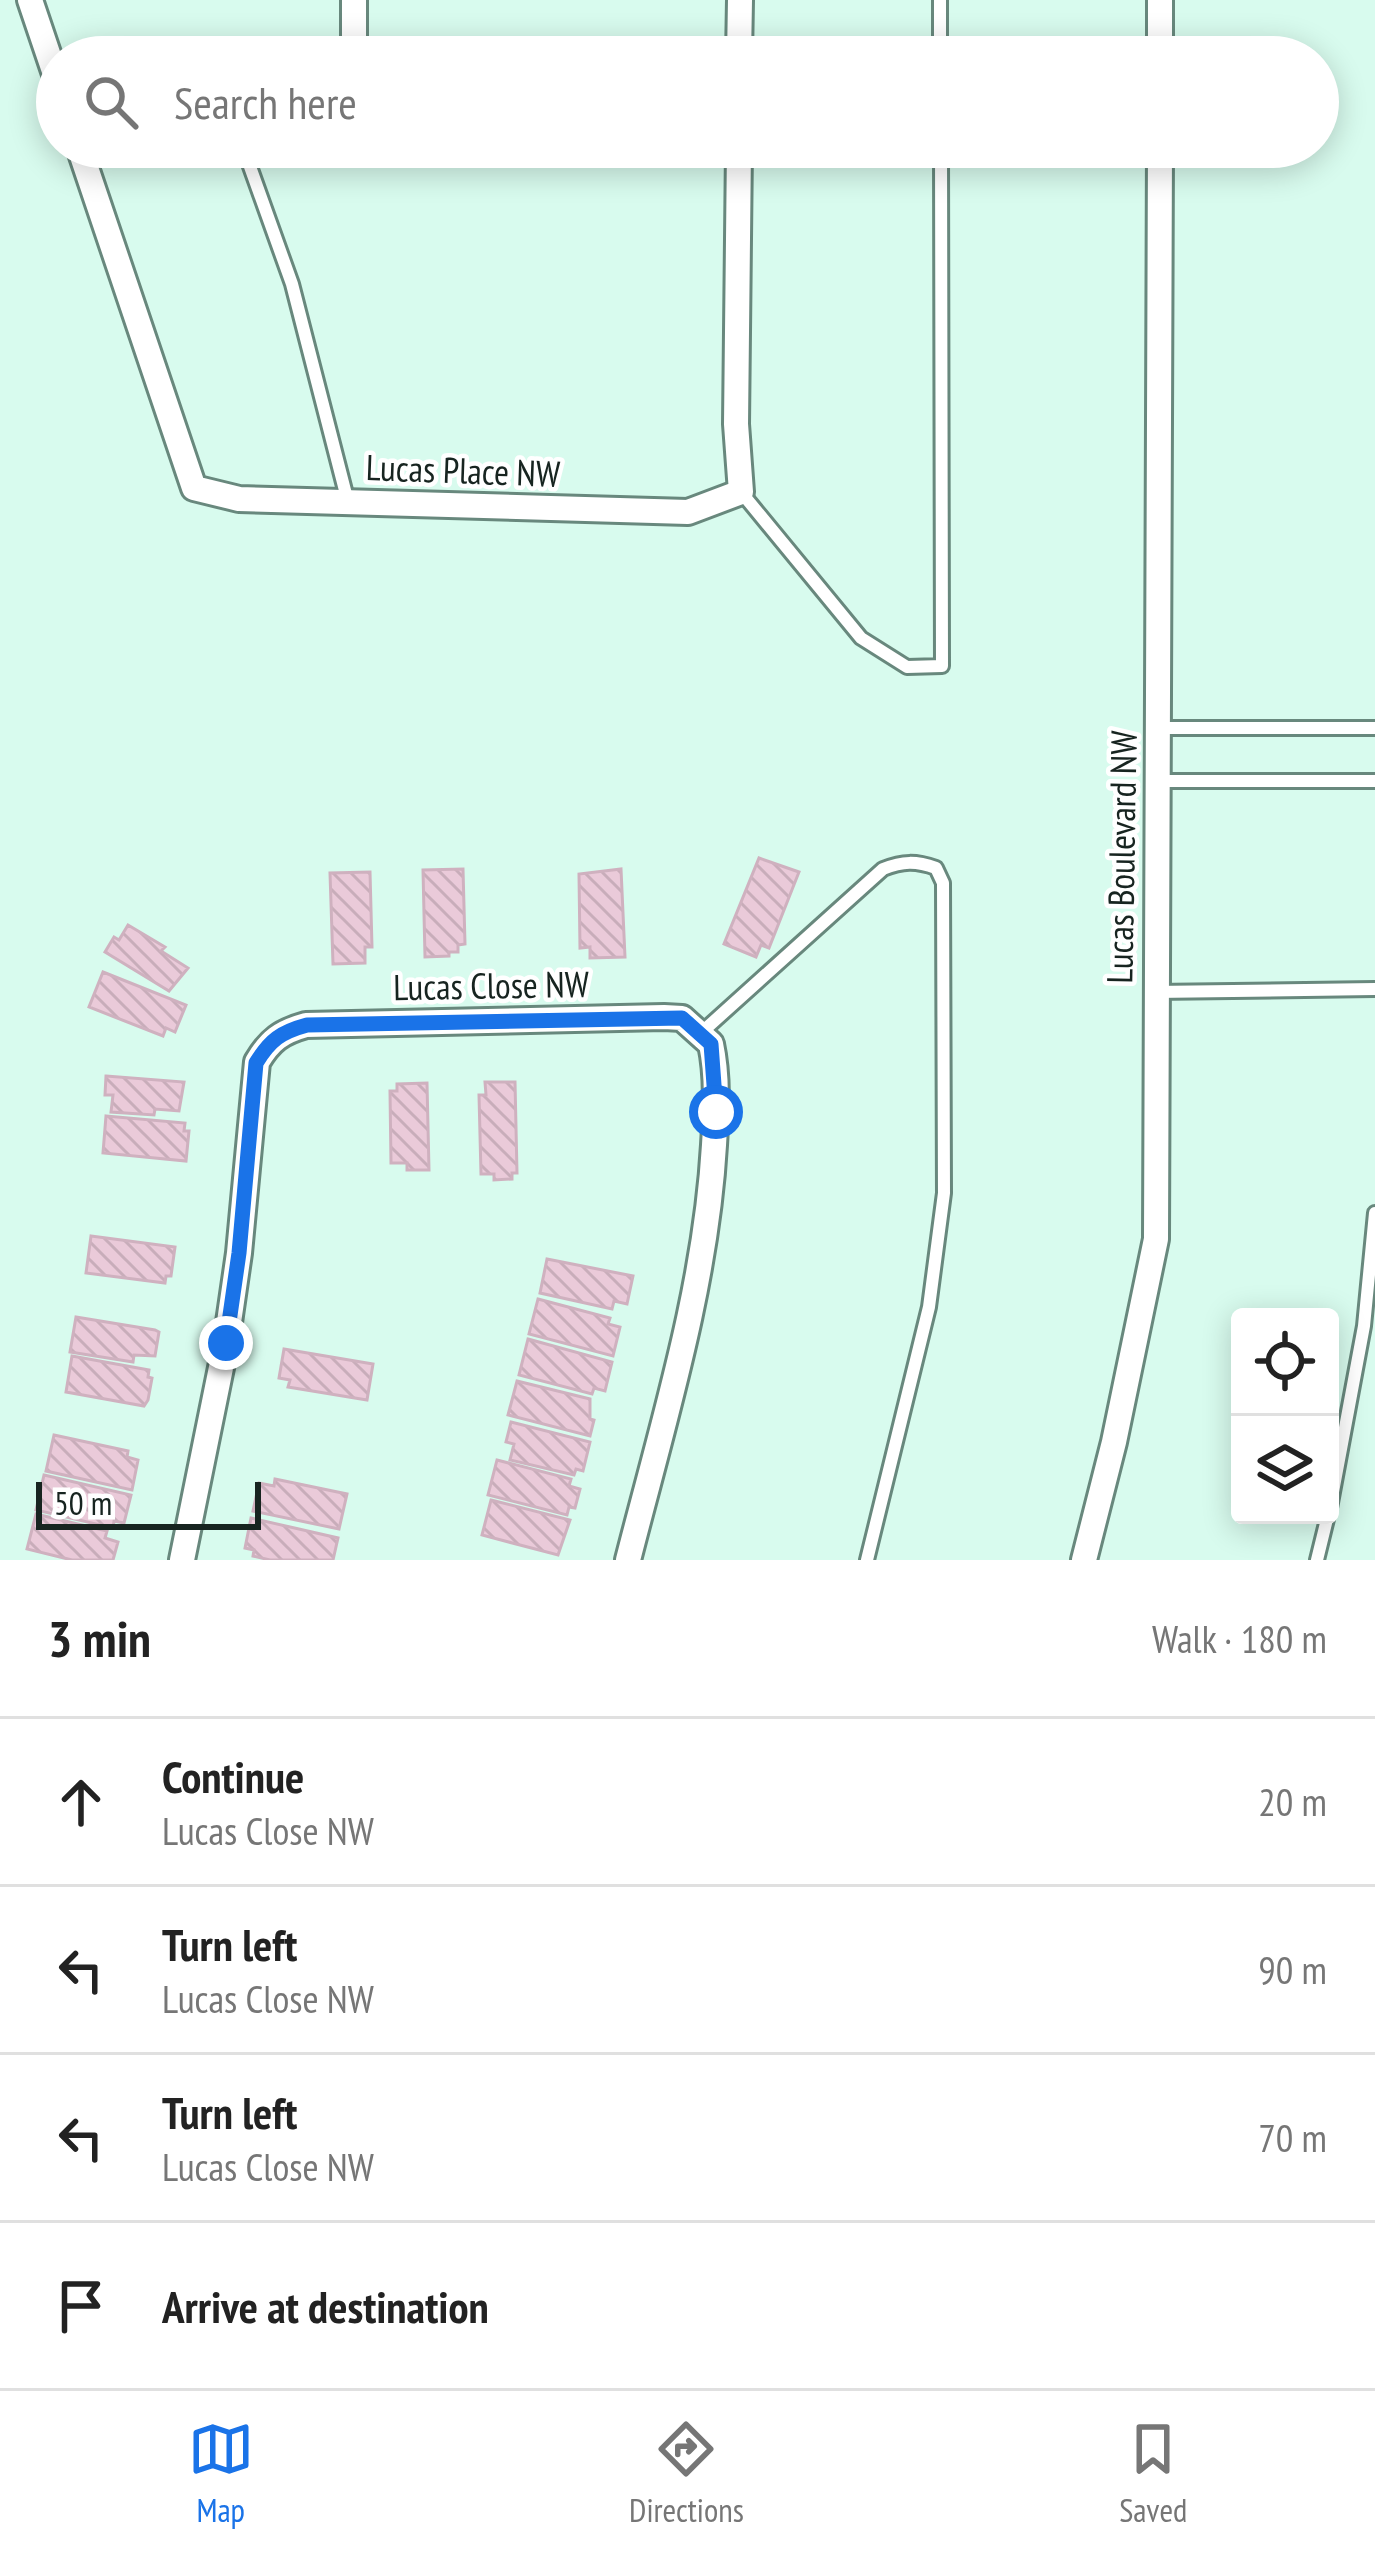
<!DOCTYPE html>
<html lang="en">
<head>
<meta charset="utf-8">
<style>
	body { margin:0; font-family:"PT Sans Narrow",sans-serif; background:#f2f2f2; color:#222 }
	.controls { position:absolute; right:36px; bottom:36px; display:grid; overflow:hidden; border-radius:12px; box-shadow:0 6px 30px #0003 }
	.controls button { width:108px; height:108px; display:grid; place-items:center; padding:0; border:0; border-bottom:3px solid #e0e0e0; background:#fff; color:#222; font:60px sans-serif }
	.scale { position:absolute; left:36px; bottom:30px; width:225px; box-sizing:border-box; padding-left:12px; border:6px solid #172420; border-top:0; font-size:33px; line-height:42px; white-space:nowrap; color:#172420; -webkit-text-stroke:9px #fff; paint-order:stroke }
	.stop { position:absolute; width:36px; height:36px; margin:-27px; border:9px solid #1a73e8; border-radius:50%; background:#fff }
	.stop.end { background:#1a73e8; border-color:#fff; box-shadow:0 3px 12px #0008 }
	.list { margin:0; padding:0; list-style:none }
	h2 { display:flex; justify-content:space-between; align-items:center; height:156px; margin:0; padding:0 48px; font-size:51px }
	h2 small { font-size:39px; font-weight:400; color:#767676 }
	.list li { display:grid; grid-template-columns:78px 1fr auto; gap:36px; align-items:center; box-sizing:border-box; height:168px; padding:0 48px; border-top:3px solid #e0e0e0 }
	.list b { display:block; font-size:45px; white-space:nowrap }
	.list p { margin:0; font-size:39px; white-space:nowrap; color:#767676 }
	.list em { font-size:39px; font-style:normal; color:#767676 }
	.icon { flex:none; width:66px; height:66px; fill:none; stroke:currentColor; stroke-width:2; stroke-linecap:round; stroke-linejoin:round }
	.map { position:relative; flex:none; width:1375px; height:1560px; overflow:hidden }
	.search { position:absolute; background:#fff; box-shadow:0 6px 30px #0003; left:36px; right:36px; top:36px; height:132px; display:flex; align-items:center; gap:30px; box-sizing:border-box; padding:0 42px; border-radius:66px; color:#767676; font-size:45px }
	.sheet { height:828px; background:#fff }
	nav { display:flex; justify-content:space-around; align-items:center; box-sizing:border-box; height:168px; border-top:3px solid #e0e0e0; background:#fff; font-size:33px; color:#767676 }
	nav a { display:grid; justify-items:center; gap:6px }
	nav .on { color:#1a73e8 }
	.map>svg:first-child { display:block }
	.building { fill:url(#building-back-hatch); stroke:#cfb1bf; stroke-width:3 }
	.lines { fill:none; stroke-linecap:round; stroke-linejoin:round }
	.service-casing { stroke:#68887d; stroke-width:18 }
	.minor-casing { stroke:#68887d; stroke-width:30 }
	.service { stroke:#fff; stroke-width:12 }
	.minor { stroke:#fff; stroke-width:24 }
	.route { stroke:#1a73e8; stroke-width:15 }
	.labels { text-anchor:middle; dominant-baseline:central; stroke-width:9; stroke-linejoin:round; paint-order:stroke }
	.street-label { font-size:36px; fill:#172420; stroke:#fff }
</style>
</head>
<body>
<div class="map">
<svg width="1375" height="1560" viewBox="0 0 1375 1560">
	<defs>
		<pattern id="building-back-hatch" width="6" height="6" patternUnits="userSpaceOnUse" patternTransform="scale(3)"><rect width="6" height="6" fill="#eacad9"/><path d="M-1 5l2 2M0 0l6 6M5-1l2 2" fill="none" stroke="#c8adba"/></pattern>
	</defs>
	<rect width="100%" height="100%" fill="#d8fbee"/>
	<path class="building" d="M 759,858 L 799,872 L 769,948 L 761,945 L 756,957 L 724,944 Z
		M 463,869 L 465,944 L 458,945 L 458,952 L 449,952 L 449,956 L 425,957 L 423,870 Z
		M 621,869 L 625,957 L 590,958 L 590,947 L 580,948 L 579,874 Z
		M 370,872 L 372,947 L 365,947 L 365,963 L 333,964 L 330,873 Z
		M 128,925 L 165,947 L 161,951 L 188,968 L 169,991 L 105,952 L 114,937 L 119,940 Z
		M 103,972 L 186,1005 L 175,1032 L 166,1028 L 163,1036 L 89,1007 Z
		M 106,1076 L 184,1082 L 179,1111 L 155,1109 L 154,1115 L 111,1112 L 113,1095 L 105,1095 Z
		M 485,1082 L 515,1082 L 517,1173 L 512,1173 L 512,1179 L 494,1180 L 494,1174 L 481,1174 L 479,1095 L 486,1095 Z
		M 427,1083 L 429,1170 L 407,1170 L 407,1163 L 391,1163 L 390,1091 L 397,1091 L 397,1084 Z
		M 106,1116 L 185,1123 L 184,1131 L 189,1131 L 186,1161 L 103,1153 Z
		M 91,1236 L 175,1247 L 171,1276 L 166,1276 L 165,1283 L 86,1273 Z
		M 547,1259 L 633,1276 L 627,1304 L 614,1301 L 612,1309 L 540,1293 Z
		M 538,1299 L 610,1318 L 608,1324 L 620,1327 L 613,1356 L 529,1334 Z
		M 76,1317 L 155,1330 L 159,1332 L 155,1356 L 134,1355 L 133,1362 L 70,1352 Z
		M 528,1339 L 612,1362 L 605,1391 L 594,1388 L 592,1394 L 519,1375 Z
		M 284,1349 L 373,1364 L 367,1400 L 288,1387 L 290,1380 L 279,1378 Z
		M 72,1356 L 149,1370 L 148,1377 L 152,1378 L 148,1400 L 144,1406 L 66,1392 Z
		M 517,1381 L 590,1399 L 590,1419 L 594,1420 L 590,1436 L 508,1415 Z
		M 511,1422 L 590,1442 L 583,1471 L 576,1469 L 574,1475 L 510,1460 L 514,1444 L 506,1442 Z
		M 54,1435 L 128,1451 L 127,1457 L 138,1460 L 132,1490 L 46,1471 Z
		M 497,1460 L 571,1479 L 569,1486 L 580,1489 L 575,1508 L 569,1507 L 567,1515 L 488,1495 Z
		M 44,1475 L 131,1495 L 124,1523 L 114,1521 L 113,1528 L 36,1510 Z
		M 275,1479 L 347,1494 L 339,1529 L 253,1511 L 259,1483 L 274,1486 Z
		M 491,1500 L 570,1520 L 558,1555 L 482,1535 Z
		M 36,1514 L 107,1531 L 105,1538 L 118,1542 L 113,1560 L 72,1560 L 27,1549 Z
		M 251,1518 L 338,1538 L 333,1560 L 270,1560 L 253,1556 L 254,1550 L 245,1548 Z"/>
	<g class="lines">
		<defs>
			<path id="service" d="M 940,0 L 940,57
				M 243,147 L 292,284 L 348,502
				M 741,492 L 861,638 L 907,667 L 942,666 L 941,147
				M 1159,728 L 1375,728
				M 1158,781 L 1375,781
				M 1154,992 L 1375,989
				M 702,1032 L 883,869 C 903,861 916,861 936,868 L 943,883 L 944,1193 L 929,1307 L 867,1560
				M 1330,1508 L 1364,1326 L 1375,1213
				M 1317,1560 L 1328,1515"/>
			<path id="minor" d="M 30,0 L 57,80
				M 354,57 L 354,0
				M 739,57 L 740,0
				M 1160,57 L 1160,0
				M 79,147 L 194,488 L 239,499 L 688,512 L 741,492 L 736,424 L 739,147
				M 182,1560 L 226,1343 L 239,1253 L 257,1062 C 270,1040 281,1032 306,1025 L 664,1017 L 682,1018 L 711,1044 C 718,1077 716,1111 714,1145 C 706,1286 663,1423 628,1560
				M 1084,1560 L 1114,1442 L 1156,1239 L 1160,147"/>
		</defs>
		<use href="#service" class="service-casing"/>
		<use href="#minor" class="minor-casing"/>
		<use href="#service" class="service"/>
		<use href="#minor" class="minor"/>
	</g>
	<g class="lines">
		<path class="route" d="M 226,1343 L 239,1253 L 256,1063 C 270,1040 281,1032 307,1025 L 682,1018 L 711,1044 L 716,1112"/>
	</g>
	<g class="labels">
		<g class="street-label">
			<text transform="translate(463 470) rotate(2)">Lucas Place NW</text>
			<text transform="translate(1121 857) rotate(-89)">Lucas Boulevard NW</text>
			<text transform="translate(491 985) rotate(-1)">Lucas Close NW</text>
		</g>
	</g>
</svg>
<div class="controls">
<button><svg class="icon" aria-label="locate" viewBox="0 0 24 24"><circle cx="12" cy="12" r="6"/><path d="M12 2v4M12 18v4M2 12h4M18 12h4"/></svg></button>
<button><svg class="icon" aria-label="layers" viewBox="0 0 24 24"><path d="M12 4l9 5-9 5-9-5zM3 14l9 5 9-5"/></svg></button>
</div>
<div class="scale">50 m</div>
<div class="stop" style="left:716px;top:1112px"></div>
<div class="stop end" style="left:226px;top:1343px"></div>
<div class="search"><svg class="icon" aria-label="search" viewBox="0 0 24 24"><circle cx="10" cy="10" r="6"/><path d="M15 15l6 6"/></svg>Search here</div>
</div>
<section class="sheet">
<h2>3 min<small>Walk · 180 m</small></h2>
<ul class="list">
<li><svg class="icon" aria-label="ahead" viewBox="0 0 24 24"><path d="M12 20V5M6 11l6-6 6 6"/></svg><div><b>Continue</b><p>Lucas Close NW</p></div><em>20 m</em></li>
<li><svg class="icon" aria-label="left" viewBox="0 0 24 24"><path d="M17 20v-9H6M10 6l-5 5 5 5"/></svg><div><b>Turn left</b><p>Lucas Close NW</p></div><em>90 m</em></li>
<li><svg class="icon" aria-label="left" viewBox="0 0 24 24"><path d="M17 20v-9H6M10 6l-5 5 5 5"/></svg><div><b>Turn left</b><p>Lucas Close NW</p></div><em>70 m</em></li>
<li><svg class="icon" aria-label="arrive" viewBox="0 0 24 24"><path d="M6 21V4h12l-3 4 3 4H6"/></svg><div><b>Arrive at destination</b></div></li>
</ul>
</section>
<nav>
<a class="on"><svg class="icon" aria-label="map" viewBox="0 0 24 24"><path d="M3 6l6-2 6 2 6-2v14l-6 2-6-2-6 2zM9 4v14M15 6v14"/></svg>Map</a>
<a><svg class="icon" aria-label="directions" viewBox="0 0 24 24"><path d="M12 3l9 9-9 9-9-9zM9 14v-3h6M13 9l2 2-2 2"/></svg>Directions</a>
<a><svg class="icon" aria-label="saved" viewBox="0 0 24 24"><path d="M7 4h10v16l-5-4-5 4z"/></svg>Saved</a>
</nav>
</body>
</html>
